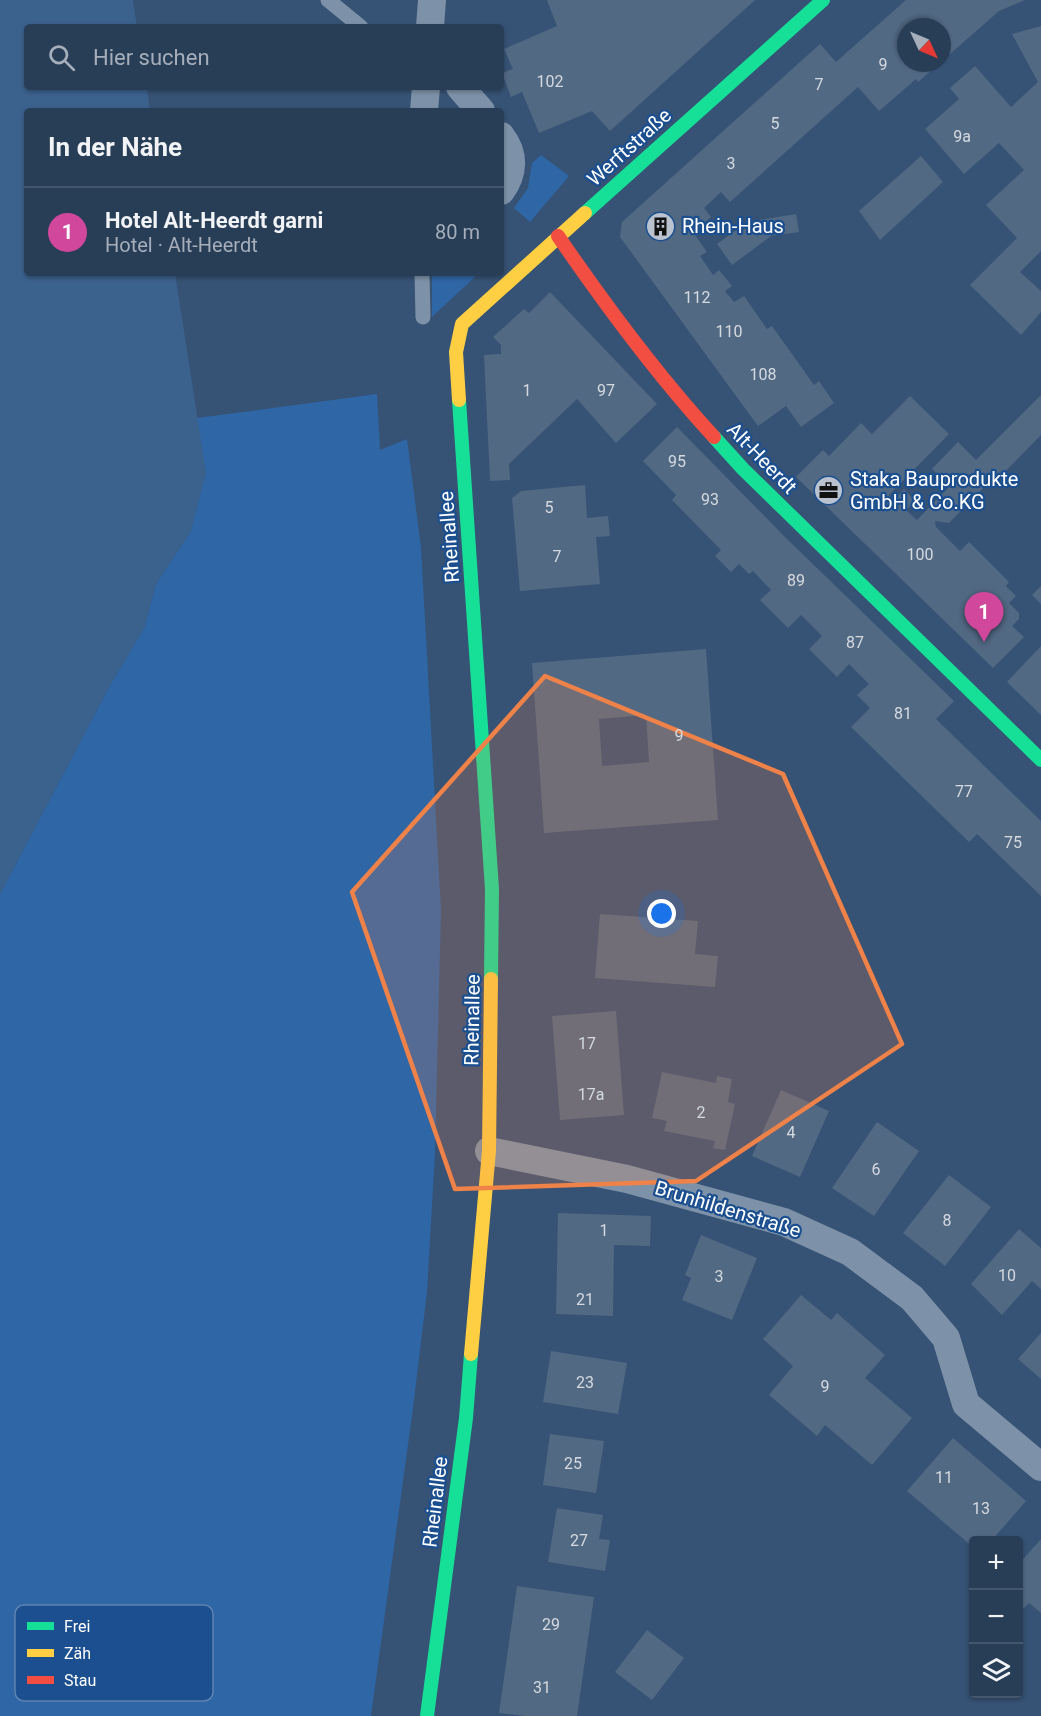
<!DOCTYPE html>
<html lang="de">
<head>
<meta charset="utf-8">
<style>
	body { margin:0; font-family:Roboto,sans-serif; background:#344961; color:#f1f3f6 }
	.controls { position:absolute; right:18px; bottom:18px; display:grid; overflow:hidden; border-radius:6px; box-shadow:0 2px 4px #0004 }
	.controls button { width:54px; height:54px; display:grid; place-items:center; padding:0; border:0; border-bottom:2px solid #44576d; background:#283e57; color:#f1f3f6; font:30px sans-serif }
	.compass { position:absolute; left:897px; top:18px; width:54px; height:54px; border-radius:50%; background:#283e57; box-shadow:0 2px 4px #0004; rotate:134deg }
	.you { position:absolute; left:662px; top:914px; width:21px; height:21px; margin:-15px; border:4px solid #fff; border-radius:50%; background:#1a73e8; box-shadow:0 0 0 9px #1a73e833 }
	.badge { display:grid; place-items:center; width:39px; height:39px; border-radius:50%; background:#b9c2ce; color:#fff; font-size:20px; font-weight:700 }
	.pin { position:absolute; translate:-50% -50px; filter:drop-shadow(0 2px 3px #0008) }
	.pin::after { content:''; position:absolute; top:32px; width:21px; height:18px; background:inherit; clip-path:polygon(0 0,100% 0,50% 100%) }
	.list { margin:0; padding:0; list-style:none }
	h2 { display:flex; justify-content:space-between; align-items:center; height:78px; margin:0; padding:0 24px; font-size:26px }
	h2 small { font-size:20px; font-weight:400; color:#a5aeba }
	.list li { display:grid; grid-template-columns:39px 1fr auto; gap:18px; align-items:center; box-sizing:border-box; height:90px; padding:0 24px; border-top:2px solid #44576d }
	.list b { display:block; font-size:22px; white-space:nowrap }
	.list p { margin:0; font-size:20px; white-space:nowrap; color:#a5aeba }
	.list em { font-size:20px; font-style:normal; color:#a5aeba }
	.icon { flex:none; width:33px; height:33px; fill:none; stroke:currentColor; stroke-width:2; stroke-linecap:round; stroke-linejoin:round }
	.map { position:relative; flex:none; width:1041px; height:1716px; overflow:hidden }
	.search { position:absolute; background:#283e57; box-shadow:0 2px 4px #0004; left:24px; top:24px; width:480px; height:66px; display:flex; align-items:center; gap:15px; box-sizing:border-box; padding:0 21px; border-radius:6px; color:#a5aeba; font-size:22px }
	.panel { position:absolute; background:#283e57; box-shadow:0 2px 4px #0004; left:24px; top:108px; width:480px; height:168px; border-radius:6px }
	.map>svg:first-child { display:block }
	.green { fill:#2f66a5 }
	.water { fill:#3b618d }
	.building { fill:#526984; fill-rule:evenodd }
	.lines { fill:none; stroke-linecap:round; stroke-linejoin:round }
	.lane { stroke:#7d92a8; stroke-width:15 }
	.street { stroke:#7d92a8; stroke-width:28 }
	.fast { stroke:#16e098; stroke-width:14 }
	.slow { stroke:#ffcf43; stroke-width:14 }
	.jam { stroke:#f24e42; stroke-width:14 }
	.marked { fill:#ee8249; fill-opacity:0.2; stroke:#ee8249; stroke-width:4.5; stroke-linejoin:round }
	.labels { text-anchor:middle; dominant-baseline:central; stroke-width:4.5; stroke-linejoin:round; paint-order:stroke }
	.number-label { font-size:16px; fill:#d4dae0 }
	.street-label { font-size:20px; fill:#fff; stroke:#1b4f8f }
	.poi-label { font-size:20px; fill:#fff; stroke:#1b4f8f; text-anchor:start }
	.key { fill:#1b4f8f; stroke:#5f84b1; stroke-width:1.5 }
	.key-label { font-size:16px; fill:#fff }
</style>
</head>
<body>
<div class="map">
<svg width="1041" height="1716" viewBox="0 0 1041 1716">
	<rect width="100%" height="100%" fill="#365274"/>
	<path class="green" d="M 541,155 L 569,176 L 530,222 L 514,208 L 528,188 L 532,163 Z
		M 432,273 L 479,273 L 432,317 Z
		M 377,394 L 380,450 L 407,439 L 421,547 L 441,910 L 435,1153 L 427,1292 L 413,1408 L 371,1716 L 0,1716 L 0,894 L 109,687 L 144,628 L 156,584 L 191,531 L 197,418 Z"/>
	<path class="water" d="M 0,0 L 133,0 L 137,27 L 27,27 L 27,87 L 147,87 L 150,111 L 27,111 L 27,273 L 175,273 L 206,473 L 191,531 L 156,584 L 144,628 L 109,687 L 0,894 Z"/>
	<path class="building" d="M 547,0 L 755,0 L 610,131 L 592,111 L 539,133 L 522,92 L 511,97 L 502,73 L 513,69 L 504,49 L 557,26 Z
		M 906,0 L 1025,0 L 999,11 L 942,61 L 942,27 L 906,27 L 906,63 L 940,63 L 918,82 L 916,79 L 879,111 L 858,87 L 730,202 L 721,192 L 704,208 L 711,217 L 693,232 L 707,252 L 700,256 L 713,275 L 719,270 L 732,286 L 725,291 L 734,302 L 744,296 L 767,329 L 772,326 L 814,385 L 819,381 L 834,403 L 801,427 L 786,406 L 758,426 L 620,237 L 622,222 L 820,44 L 836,62 Z
		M 1041,26 L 1041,251 L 1020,272 L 1041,291 L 1041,312 L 1021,335 L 970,285 L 1017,238 L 986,205 L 1024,170 L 999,143 L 964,174 L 925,129 L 959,99 L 950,88 L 975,66 L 1011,107 L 1038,82 L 1012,34 Z
		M 921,156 L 943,182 L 880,240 L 859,211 Z
		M 796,214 L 799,232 L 771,236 L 732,265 L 717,244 L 747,222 Z
		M 550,292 L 657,404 L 616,443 L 577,399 L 509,464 L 510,480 L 490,481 L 484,355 L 501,354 L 501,345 L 493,337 L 524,309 L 529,313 Z
		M 1041,395 L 1041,435 L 991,486 L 988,483 L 949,523 L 935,521 L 936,527 L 960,551 L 969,542 L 1009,582 L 1006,586 L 1016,596 L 1009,603 L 1019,613 L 1019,619 L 1012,626 L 1024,637 L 993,668 L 796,477 L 823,450 L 829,456 L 861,423 L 872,434 L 910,396 L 949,434 L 889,495 L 894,500 L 904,489 L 915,501 L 906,510 L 917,520 L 950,486 L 932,469 L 958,442 L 976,460 Z
		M 677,427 L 785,537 L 954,701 L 936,719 L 1041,821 L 1041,896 L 977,834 L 969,842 L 851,727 L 870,708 L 857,695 L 869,684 L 849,664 L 837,677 L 809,649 L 822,636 L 801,615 L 788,628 L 760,600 L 771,590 L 753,571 L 749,574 L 739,564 L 731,572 L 715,556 L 721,550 L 672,500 L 676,495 L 643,461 Z
		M 585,485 L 587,518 L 608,516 L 610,536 L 596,537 L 600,584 L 520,591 L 512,498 L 521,491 Z
		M 1041,586 L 1041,604 L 1032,595 Z
		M 1041,646 L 1041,715 L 1007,682 Z
		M 706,649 L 718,820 L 544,833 L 532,663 ZM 646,715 L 649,762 L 602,766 L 599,719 Z
		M 600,914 L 698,921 L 695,954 L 718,956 L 715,987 L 595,978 Z
		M 616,1011 L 624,1115 L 560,1120 L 552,1016 Z
		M 662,1072 L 716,1083 L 717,1076 L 732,1079 L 728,1102 L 735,1104 L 725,1150 L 713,1148 L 715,1141 L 664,1131 L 667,1121 L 652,1118 Z
		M 781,1090 L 829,1111 L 800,1177 L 752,1156 Z
		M 877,1122 L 919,1151 L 874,1216 L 832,1188 Z
		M 949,1175 L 991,1207 L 945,1266 L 903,1233 Z
		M 558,1213 L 651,1216 L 650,1246 L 614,1245 L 613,1316 L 556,1314 Z
		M 1019,1229 L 1041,1248 L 1041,1289 L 1032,1281 L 1002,1315 L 971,1284 Z
		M 701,1235 L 757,1258 L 732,1320 L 682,1300 L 691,1278 L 685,1275 Z
		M 801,1295 L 831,1320 L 837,1313 L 885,1355 L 865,1378 L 912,1418 L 872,1465 L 825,1425 L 817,1436 L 769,1395 L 793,1366 L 763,1339 Z
		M 1041,1333 L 1041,1379 L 1018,1359 Z
		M 551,1351 L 627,1363 L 618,1414 L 543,1402 Z
		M 550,1434 L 604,1441 L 596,1493 L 543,1485 Z
		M 953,1438 L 1026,1501 L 992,1540 L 974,1540 L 974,1548 L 907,1491 Z
		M 557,1508 L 603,1515 L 599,1539 L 610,1540 L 605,1571 L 548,1562 Z
		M 1041,1539 L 1041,1613 L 1029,1603 L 1023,1609 L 1018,1606 L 1018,1565 Z
		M 517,1586 L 594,1597 L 577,1716 L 525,1716 L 499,1713 Z
		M 647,1630 L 684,1658 L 652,1700 L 615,1672 Z"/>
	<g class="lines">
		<path class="lane" d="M 328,0 L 361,27
			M 422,273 L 423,317"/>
		<path class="street" d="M 430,27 L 432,0
			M 460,87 L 481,111
			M 424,111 L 426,87
			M 501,136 C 515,154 514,173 501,191
			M 489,1151 L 627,1179 L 784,1222 L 850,1252 L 912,1298 L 946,1338 L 966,1404 L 1041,1467"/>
		<path class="fast" d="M 585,213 L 823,0
			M 459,400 L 492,889 L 491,979
			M 714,437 L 743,469 L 1041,760
			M 427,1716 L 466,1418 L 471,1354"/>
		<path class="slow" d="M 459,400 L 456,352 L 462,324 L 585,213
			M 471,1354 L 489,1151 L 491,979"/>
		<path class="jam" d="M 558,236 C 606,306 657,375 714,437"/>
	</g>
	<path class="marked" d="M 545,676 L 783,774 L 902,1044 L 696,1181 L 455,1189 L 352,892 Z"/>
	<defs>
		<symbol id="building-disc" viewBox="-11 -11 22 22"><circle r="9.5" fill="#b9c2ce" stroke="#1b4f8f"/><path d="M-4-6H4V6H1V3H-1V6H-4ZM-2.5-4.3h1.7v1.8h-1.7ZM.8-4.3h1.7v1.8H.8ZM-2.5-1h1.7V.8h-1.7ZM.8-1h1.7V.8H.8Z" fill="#111"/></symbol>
		<symbol id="office-disc" viewBox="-11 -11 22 22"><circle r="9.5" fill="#b9c2ce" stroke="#1b4f8f"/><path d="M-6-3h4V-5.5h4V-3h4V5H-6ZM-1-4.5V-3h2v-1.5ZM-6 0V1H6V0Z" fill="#111"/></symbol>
	</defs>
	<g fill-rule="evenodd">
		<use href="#building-disc" x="644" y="210" width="33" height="33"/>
		<use href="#office-disc" x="812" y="474" width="33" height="33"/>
	</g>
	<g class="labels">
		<g class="number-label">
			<text x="883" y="64">9</text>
			<text x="550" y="81">102</text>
			<text x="819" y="84">7</text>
			<text x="775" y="123">5</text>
			<text x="962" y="136">9a</text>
			<text x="731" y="163">3</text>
			<text x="697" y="297">112</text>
			<text x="729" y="331">110</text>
			<text x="763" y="374">108</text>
			<text x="527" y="390">1</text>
			<text x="606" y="390">97</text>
			<text x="677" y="461">95</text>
			<text x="710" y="499">93</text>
			<text x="549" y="507">5</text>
			<text x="920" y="554">100</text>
			<text x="557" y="556">7</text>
			<text x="796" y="580">89</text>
			<text x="855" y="642">87</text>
			<text x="903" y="713">81</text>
			<text x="679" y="735">9</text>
			<text x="964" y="791">77</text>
			<text x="1013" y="842">75</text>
			<text x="587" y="1043">17</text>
			<text x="591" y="1094">17a</text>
			<text x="701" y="1112">2</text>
			<text x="791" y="1132">4</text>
			<text x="876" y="1169">6</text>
			<text x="947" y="1220">8</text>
			<text x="604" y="1230">1</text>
			<text x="1007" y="1275">10</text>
			<text x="719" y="1276">3</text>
			<text x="585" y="1299">21</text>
			<text x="585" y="1382">23</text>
			<text x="825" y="1386">9</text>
			<text x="573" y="1463">25</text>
			<text x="944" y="1477">11</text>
			<text x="981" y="1508">13</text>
			<text x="579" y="1540">27</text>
			<text x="551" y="1624">29</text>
			<text x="542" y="1687">31</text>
		</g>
		<g class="street-label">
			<text transform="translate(629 147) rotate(-42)">Werftstraße</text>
			<text transform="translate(762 458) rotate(46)">Alt-Heerdt</text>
			<text transform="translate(449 537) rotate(-94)">Rheinallee</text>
			<text transform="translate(472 1020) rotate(-89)">Rheinallee</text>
			<text transform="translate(728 1209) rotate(17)">Brunhildenstraße</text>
			<text transform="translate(435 1502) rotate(-83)">Rheinallee</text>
		</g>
		<g class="poi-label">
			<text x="682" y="226">Rhein-Haus</text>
			<text x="850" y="479">Staka Bauprodukte<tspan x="850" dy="23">GmbH &amp; Co.KG</tspan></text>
		</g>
	</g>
	<rect x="15" y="1605" width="198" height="96" rx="9" class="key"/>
	<rect x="27" y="1622" width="27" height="8" fill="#16e098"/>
	<rect x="27" y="1649" width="27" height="8" fill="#ffcf43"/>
	<rect x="27" y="1676" width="27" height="8" fill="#f24e42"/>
	<g class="key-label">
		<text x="64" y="1632">Frei</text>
		<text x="64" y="1659">Zäh</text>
		<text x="64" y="1686">Stau</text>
	</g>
</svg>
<div class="controls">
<button>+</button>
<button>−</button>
<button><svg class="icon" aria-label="layers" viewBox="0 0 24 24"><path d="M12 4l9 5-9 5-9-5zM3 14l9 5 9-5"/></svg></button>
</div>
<svg class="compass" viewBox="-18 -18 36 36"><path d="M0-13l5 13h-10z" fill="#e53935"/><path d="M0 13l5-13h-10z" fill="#a5aeba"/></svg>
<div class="you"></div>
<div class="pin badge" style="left:984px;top:642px;background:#d1479c">1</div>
<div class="search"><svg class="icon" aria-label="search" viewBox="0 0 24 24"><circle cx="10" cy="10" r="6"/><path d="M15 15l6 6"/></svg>Hier suchen</div>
<section class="panel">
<h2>In der Nähe<small></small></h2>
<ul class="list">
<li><span class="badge" style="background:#d1479c">1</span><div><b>Hotel Alt-Heerdt garni</b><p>Hotel · Alt-Heerdt</p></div><em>80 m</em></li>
</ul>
</section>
</div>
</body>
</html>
